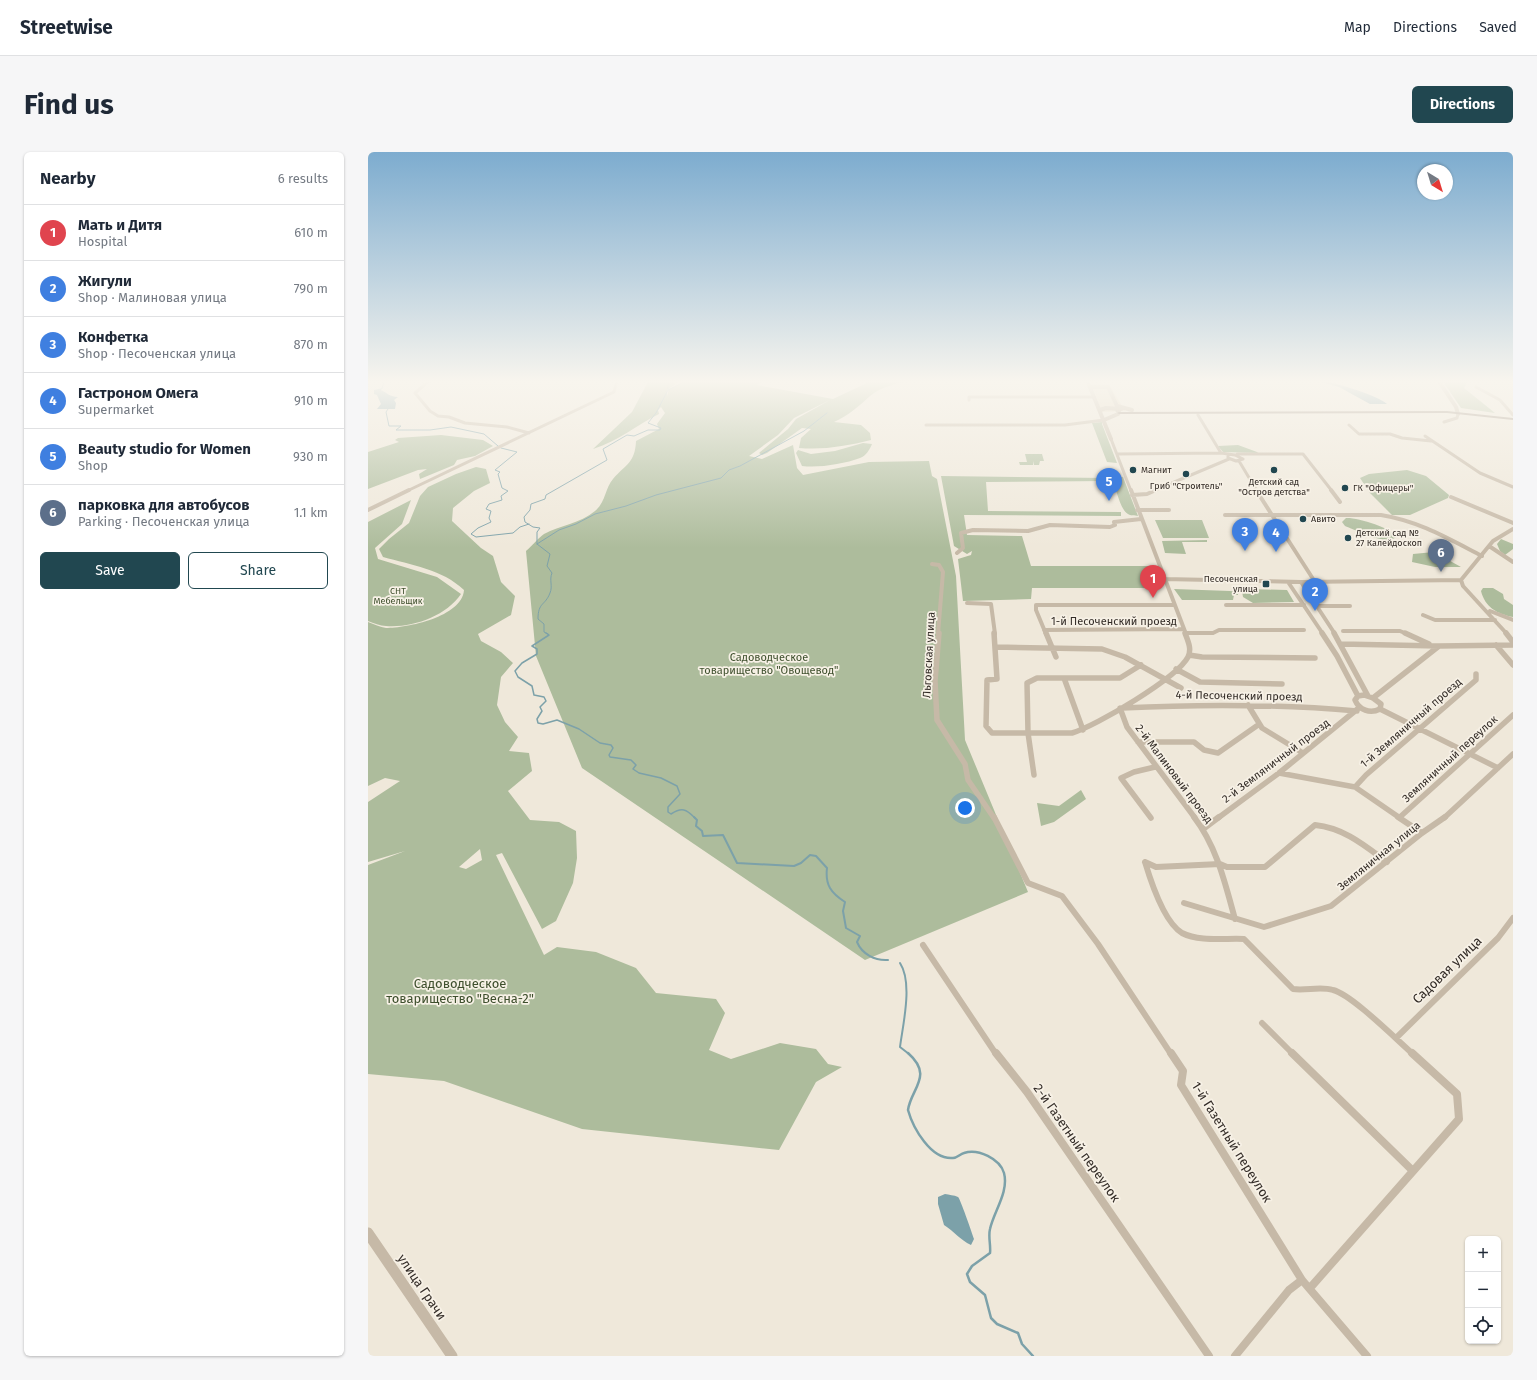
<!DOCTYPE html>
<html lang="en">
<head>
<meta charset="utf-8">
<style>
	body { margin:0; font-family:"Fira Sans",sans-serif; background:#f6f6f7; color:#1f2937 }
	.controls { position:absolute; right:12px; bottom:12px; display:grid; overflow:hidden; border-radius:6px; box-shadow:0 1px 3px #0004 }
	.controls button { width:36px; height:36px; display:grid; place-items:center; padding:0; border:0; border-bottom:1px solid #e0e1e3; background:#fff; color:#1f2937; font:20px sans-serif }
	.compass { position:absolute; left:1049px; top:12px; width:36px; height:36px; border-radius:50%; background:#fff; box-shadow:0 1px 3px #0004; rotate:142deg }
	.you { position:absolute; left:597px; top:656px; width:14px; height:14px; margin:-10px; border:3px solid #fff; border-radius:50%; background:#1a73e8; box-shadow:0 0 0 6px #1a73e833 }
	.badge { display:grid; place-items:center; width:26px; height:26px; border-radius:50%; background:#214750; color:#fff; font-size:13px; font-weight:700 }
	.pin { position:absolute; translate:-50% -33px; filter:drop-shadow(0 1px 2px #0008) }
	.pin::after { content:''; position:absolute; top:21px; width:14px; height:12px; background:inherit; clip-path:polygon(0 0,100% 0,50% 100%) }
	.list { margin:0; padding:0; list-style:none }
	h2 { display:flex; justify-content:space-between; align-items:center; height:52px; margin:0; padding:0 16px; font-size:17px }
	h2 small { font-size:13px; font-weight:400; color:#747a83 }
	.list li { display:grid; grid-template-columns:26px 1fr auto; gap:12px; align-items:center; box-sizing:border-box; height:56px; padding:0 16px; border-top:1px solid #e0e1e3 }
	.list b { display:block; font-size:15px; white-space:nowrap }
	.list p { margin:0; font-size:13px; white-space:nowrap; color:#747a83 }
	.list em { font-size:13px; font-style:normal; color:#747a83 }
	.actions { display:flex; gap:8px; padding:12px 16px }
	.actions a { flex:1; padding:9px 0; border:1px solid #214750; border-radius:6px; text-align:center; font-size:14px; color:#214750 }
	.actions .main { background:#214750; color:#fff }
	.icon { flex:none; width:22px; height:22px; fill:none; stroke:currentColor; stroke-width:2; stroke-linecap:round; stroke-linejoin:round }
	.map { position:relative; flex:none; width:1145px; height:1204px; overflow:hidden; border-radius:6px }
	header { display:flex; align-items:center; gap:24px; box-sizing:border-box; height:56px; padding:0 20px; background:#fff; border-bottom:1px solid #e0e1e3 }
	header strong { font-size:19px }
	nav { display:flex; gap:22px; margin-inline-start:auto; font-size:14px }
	.intro { display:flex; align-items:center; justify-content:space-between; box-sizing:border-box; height:96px; padding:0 24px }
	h1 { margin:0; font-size:28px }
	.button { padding:10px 18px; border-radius:6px; background:#214750; color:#fff; font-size:14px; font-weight:700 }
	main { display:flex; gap:24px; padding:0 24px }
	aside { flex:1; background:#fff; border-radius:6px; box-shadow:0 1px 3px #0004 }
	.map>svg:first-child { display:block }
	.green { fill:#adbc9c; fill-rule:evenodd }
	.plaza { fill:#e6dac2 }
	.water { fill:#7ca1a9 }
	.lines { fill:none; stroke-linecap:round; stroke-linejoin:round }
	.stream-far3 { stroke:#7ca1a9; stroke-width:1 }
	.stream-far2 { stroke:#7ca1a9; stroke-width:1.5 }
	.stream-far1 { stroke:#7ca1a9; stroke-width:2 }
	.stream { stroke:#7ca1a9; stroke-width:2.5 }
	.minor-far4 { stroke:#c6b9a7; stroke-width:3 }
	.minor-far3 { stroke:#c6b9a7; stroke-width:4 }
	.minor-far2 { stroke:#c6b9a7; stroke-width:5.5 }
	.minor-far1 { stroke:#c6b9a7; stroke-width:6 }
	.minor { stroke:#c6b9a7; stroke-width:8 }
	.tertiary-far1 { stroke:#c6b9a7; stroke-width:4 }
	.tertiary { stroke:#c6b9a7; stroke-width:11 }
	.secondary { fill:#998979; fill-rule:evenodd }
	.poi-dot { fill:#214750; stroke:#f7f1e6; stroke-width:1.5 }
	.labels { text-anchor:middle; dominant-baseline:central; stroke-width:3.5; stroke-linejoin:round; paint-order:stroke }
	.far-poi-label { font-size:9px; fill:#332c27; stroke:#f7f1e6; text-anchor:start }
	.far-park-label { font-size:9px; fill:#3e4f2d; stroke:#f7f1e6 }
	.street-label { font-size:11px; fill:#332c27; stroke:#f7f1e6 }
	.park-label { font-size:11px; fill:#3e4f2d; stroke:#f7f1e6 }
	.near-street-label { font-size:13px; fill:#332c27; stroke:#f7f1e6 }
	.near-park-label { font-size:13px; fill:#3e4f2d; stroke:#f7f1e6 }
</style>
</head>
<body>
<header>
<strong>Streetwise</strong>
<nav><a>Map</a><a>Directions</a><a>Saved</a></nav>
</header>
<div class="intro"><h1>Find us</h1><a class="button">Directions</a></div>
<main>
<aside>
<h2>Nearby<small>6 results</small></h2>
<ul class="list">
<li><span class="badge" style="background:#e0444e">1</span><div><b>Мать и Дитя</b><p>Hospital</p></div><em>610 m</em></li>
<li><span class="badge" style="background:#3f7fe0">2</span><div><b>Жигули</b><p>Shop · Малиновая улица</p></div><em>790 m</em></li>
<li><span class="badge" style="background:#3f7fe0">3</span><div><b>Конфетка</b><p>Shop · Песоченская улица</p></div><em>870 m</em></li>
<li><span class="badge" style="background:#3f7fe0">4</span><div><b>Гастроном Омега</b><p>Supermarket</p></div><em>910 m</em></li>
<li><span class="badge" style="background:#3f7fe0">5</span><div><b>Beauty studio for Women</b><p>Shop</p></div><em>930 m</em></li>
<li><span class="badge" style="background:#5c6f8a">6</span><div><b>парковка для автобусов</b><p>Parking · Песоченская улица</p></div><em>1.1 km</em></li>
</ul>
<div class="actions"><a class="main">Save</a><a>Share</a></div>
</aside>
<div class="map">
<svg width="1145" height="1204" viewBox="0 0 1145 1204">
	<rect width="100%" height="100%" fill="#efe8da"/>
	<path class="green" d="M 281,228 L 304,228 L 308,232 L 299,238 L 299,244 L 301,237 L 320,228 L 397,228 L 389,233 L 465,247 L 505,228 L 549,228 C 533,230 514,234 502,244 C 491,254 480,264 466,270 L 493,273 L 502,281 L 503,288 C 479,294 456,298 431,296 L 433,286 L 443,277 L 434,276 L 399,301 L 394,303 L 391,301 L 420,277 L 428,267 L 462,248 L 426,266 L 410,283 L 381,304 L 394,307 L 425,293 L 429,316 L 435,323 L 501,310 L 561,309 L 564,324 L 569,327 L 588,424 L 597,588 L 660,740 L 497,808 L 214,616 L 168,504 L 158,399 C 164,394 170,386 176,382 C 192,373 212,372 227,359 C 238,350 237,336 245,327 C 258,312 267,311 268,289 L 291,277 L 289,272 L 297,261 L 293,255 L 290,258 L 291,262 C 267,274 252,288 225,297 L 264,260 Z
		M 1074,228 L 1100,228 L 1096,236 L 1127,261 L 1093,256 Z
		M 734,270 L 734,272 L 749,311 L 739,310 L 724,271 Z
		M 73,283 L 115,288 L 125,294 L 107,304 L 89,308 L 86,313 L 52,327 L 51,322 L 59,317 L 50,318 L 0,337 L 0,300 L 31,290 L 27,288 L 30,286 Z
		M 495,291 L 504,292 C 502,297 498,304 492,306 C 476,312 451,316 434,314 L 428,301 L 430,298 L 443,302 L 467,299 Z
		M 870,293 L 889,300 L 890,301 L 855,300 L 850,294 Z
		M 657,302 L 674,302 L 676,309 L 672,309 L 671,313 L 666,313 L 665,309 L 665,313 L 652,313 L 651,310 L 659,310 Z
		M 108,315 L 118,317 L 122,331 L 106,339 L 85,356 L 84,369 L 113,396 L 125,404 L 133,430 L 147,444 L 143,463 L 110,482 L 113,489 L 133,500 L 145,511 L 133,525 L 129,553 L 137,570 L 150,585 L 141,599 L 161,601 L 164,619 L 140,639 L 162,668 L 191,670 L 208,679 L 209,706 L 205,731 L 188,769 L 174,777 L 134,701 L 128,703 L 176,803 L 189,795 L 228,800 L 268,816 L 288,841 L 348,847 L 357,861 L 341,898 L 363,907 L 412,891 L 448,897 L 460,912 L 474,915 L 448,930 L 411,998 L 214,977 L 76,929 L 0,922 L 0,713 L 37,699 L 0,710 L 0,650 L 32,629 L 17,626 L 0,634 L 0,470 C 6,472 12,475 18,476 C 39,476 94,465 96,438 C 74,417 43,413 15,405 L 11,397 L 21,387 L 41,371 L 52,344 L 60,335 L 88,322 ZM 112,697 L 114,708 L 98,717 L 91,715 Z
		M 1039,318 L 1058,324 L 1081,343 L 1080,346 L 1042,363 L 1024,363 L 1002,341 L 992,326 L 1001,322 Z
		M 573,324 L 739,326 L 740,329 L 618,330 L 620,359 L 753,360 L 753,364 L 596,363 L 599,383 L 654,384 L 663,414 L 781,414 L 792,436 L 664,436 L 663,447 L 595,449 L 590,407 L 603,403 L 604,399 L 599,402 L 586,394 Z
		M 744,325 L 755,325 L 770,364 C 767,363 762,364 760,362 C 752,358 747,333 744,325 Z
		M 43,348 L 34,372 L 7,396 L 10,407 L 69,425 L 93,442 C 78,464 45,476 18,474 C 12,474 6,471 0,469 L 0,370 Z
		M 978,366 C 988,365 1025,376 1028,385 C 1018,394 988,378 977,374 L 974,370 Z
		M 787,368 L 834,368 L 841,386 L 795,386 Z
		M 1133,387 L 1145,392 L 1145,397 L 1137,403 L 1132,399 L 1129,392 Z
		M 839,388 L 839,390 L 814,390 L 818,402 L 797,401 L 794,389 Z
		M 1066,400 L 1093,415 L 1067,415 L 1044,410 L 1045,402 Z
		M 1115,436 L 1125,436 L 1135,442 L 1136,447 L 1145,453 L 1145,465 C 1129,462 1117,455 1113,439 Z
		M 806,437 L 862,439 L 870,440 L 870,443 L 866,443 L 865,448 L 814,448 Z
		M 879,437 L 919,438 L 926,450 L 885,451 L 875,445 L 874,439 Z
		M 713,638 L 718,647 L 686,670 L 673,674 L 669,651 L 691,654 Z"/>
	<path class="plaza" d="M 723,231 L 741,232 L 757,259 L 734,260 Z"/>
	<path class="water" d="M 946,228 C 960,228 1010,243 1019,252 L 1002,252 L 971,235 Z
		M 15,236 L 13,238 C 19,241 22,245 30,245 L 26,248 L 28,251 L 27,257 L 9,257 L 13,252 L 9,243 L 6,242 L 6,238 Z
		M 577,1042 C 581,1043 586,1043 590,1045 C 592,1046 604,1081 606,1087 L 603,1093 C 592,1088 586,1079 576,1073 L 570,1052 L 570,1045 Z"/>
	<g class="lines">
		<path class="stream-far3" d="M 13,228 L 16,230 L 14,236
			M 300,228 L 300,238
			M 20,257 L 18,260 L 21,274 L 33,274 L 28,278 L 62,278 L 83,275 L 116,282 L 130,294
			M 133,296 L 149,300 L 127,318 L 132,320 L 130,322 L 134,336 L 140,339 L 133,344 L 134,348 L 121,352 L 118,357 L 123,359 L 121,366 L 123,370 L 110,376 L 103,382 L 108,385 L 145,381 L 152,375 L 161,372
			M 169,392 L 191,378 L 208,372 L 227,362 L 258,354 L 288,343 L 353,326 L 361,318 L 372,314 L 436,279 L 459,261
			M 180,482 L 176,480 L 176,472 L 170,467 C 170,450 177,454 182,441 C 185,434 181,428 184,421 L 179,414 L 182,402 L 169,392 L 169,380 L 172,376 L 165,375 L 157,370 L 156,365 L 162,358 L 163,352 L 177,347 L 178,343 L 239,308 L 235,297 L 259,283 L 266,284 L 280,278 L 292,278 L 293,276 L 280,271 L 288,261 L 300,238 L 320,228"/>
		<path class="stream-far2" d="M 178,481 L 181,483 L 164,494 L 169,497 L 169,502 L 154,511 L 147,519 L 150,525 L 164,534 L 166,543 L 176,545 L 178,549 L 172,555 L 174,559 L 169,567 L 170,571 L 175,572 L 189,568 L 211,577 L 232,591 L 243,593 L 245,596 L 241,603 L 242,605 L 263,608 L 268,613 L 265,617 L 271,621 L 293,626 L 309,634 L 312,642 L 300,655 L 300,660 L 303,662 C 314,655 318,657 327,666"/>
		<path class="stream-far1" d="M 326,665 L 329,668 L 328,674 L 334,679 L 335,684 L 355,683 L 369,711 L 426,714 L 433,711 L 442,703 L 448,704 L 459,716 C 457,733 463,741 477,750 L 475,759 L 478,776 L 492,784 L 489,790 C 494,802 507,809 520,808
			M 532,811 C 545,831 535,872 532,895 L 541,902"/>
		<path class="stream" d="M 540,901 C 566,924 543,936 540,958 C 545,976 563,1008 585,1006 C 589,1006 592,1002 596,1001 C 610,996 632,1007 636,1021 C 641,1040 626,1059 622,1077 C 620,1085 623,1093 622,1101 L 604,1114 L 599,1122 L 602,1130 L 617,1143 L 623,1166 L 629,1172 L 650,1181 L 654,1192 L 665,1204"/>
		<path class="minor-far4" d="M 62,228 L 47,241 L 62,259 L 70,264 L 81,265 L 97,271 L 139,275 L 161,281
			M 1108,235 L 1132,248 L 1145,263
			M 601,248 L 601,245 L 726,245
			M 830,263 L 853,301
			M 1076,270 L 1089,266 L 1090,262
			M 558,273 L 697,273 L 736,268
			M 981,273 L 991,282 L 1022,282 L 1034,286 L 1063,289
			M 1057,284 L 1112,321 L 1145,335
			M 743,287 L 763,339
			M 749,302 L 853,301 L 867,303 L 875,307 L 868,309 L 860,306 L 860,303
			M 869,302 L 935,302 L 964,339
			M 871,309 L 889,339
			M 39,339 L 246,240 L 249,228
			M 785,339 L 861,307"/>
		<path class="minor-far3" d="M 763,338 L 818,482
			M 888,338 L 947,430
			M 963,338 L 972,350
			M 764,343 L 779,342 L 788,338
			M 1083,345 L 1145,371
			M 0,358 L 41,338
			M 769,358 L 801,358
			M 857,363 L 1013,363 C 1051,369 1081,387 1114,404
			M 1121,394 L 1145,410
			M 589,401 L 595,396 L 593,381 L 605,378 L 660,379 L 682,373 L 742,375 L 747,373 L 746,370 L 773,367
			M 564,412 L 571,413 L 575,420 L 570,482
			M 796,427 L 933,430 L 1093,428
			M 1093,428 L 1095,434 L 1139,482
			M 1093,428 L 1125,389 L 1145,377
			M 920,430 L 955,482
			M 933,430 L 967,482
			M 599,451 L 623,452 L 627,482
			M 858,453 L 936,453
			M 948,454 L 982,454
			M 1122,459 L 1145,468
			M 1055,463 L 1067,468 L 1127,468
			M 676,478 L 815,477
			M 975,479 L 1032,479 L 1039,482
			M 817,481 L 845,481 L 851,478 L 936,478
			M 678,482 L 668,458 L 668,453 L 806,453"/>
		<path class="minor-far2" d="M 571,481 L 567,529 L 569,568 L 597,612 L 600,628 L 626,666
			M 626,481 L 629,527 L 619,528 L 618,574 L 624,581 L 704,581 C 728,574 809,526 820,505 C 824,497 820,489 817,481
			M 678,481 L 688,505
			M 954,481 L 969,504 L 990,544
			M 966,481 L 1000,544
			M 1037,481 L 1061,492
			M 1138,481 L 1145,490
			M 973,492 L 1071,494
			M 1128,493 L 1145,513
			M 628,495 L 734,497 L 757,505 L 813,536
			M 821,503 L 834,505 L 947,506
			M 808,517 L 832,530 L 914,532
			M 696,526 L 715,578
			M 996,543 L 1005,546 L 1013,552 L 1012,557 C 1002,562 991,558 987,548 L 990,544 Z
			M 1005,546 L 1071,494 L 1145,493
			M 880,553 L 894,576 L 935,601
			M 752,556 L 759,575 L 827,666
			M 754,556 C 834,552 909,552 989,559
			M 1012,557 L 1130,616
			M 770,590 L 826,590 L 836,598 L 850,601 L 890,573
			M 911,621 L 987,635 L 1032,666
			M 666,623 L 660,581 L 659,531 L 669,526 L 752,526 L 773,513
			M 987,635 L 998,623 L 1108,528 L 1108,522
			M 1032,665 L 1145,563
			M 783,666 L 753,626 L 766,620 L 787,615
			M 850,666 L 911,621 L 992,555
			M 1076,666 L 1145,602"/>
		<path class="minor-far1" d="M 626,665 L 660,731 L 694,744 L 730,792 L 803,902
			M 826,665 C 849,695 857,731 867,767
			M 1030,665 L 1054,681
			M 835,677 L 851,665
			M 777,710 C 783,730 796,770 814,781 C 831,790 858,786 876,787 L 925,837 C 938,839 952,834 965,838 C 983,842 1029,888 1045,902
			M 777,710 L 788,715 L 852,712 L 859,715 L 897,715 L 947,673 C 976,676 996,693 1019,710
			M 816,751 L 896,775 L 963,754 L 1054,681 L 1077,665
			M 555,793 L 628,902
			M 894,871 L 925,902
			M 1028,886 L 1130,786 L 1145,766"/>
		<path class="minor" d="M 628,901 L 659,940 L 841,1204
			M 803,901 L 815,919 L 813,933 L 934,1128 L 999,1204
			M 924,901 L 1045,1019
			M 942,1136 L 1091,967 L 1089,942 L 1044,901
			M 867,1204 L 921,1138 L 934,1128"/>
		<path class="tertiary-far1" d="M 719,228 L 743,287
			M 1070,228 L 1088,255 L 1090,262
			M 722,235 L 740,235 L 749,254 L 764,258
			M 732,258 L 738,256 L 753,257
			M 736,268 L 750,262 L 751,260 L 748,257"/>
		<path class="tertiary" d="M 0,1081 L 84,1204"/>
		<path class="secondary" d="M 1079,259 L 1145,266 L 1145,268 L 1079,261 L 751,262 L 749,261 L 751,260 Z"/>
	</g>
	<linearGradient id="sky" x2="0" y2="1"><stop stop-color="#7daccf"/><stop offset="0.58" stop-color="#f8f5ee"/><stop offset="1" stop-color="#f8f5ee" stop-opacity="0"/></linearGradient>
	<rect width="1145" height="396" fill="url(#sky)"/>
	<g class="poi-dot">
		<circle cx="765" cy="318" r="4"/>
		<circle cx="906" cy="318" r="4"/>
		<circle cx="818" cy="322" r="4"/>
		<circle cx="977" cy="336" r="4"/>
		<circle cx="935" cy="367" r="4"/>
		<circle cx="980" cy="386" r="4"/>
		<rect x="894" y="428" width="8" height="8" rx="2"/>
	</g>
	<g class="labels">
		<g class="far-poi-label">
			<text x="773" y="318">Магнит</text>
			<text x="906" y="330" text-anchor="middle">Детский сад<tspan x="906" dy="10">"Остров детства"</tspan></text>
			<text x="818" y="334" text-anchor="middle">Гриб "Строитель"</text>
			<text x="985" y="336">ГК "Офицеры"</text>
			<text x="943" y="367">Авито</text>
			<text x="988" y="381">Детский сад №<tspan x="988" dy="10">27 Калейдоскоп</tspan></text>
			<text x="890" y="427" text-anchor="end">Песоченская<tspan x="890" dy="10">улица</tspan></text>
		</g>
		<g class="far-park-label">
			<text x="30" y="439">СНТ<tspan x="30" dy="10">Мебельщик</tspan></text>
		</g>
		<g class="street-label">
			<text x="746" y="469">1-й Песоченский проезд</text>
			<text transform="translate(561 503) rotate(-87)">Льговская улица</text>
			<text transform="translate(871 544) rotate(1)">4-й Песоченский проезд</text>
			<text transform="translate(1043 571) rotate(-41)">1-й Земляничный проезд</text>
			<text transform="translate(1082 607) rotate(-42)">Земляничный переулок</text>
			<text transform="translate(908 609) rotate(-37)">2-й Земляничный проезд</text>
			<text transform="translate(806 622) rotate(53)">2-й Малиновый проезд</text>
			<text transform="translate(1011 704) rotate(-39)">Земляничная улица</text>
		</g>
		<g class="park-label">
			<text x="401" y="505">Садоводческое<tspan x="401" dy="13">товарищество "Овощевод"</tspan></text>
		</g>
		<g class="near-street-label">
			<text transform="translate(1079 818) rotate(-44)">Садовая улица</text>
			<text transform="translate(864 990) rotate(58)">1-й Газетный переулок</text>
			<text transform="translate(709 991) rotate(55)">2-й Газетный переулок</text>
			<text transform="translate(54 1135) rotate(56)">улица Грачи</text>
		</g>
		<g class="near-park-label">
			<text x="92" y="831">Садоводческое<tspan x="92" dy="15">товарищество "Весна-2"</tspan></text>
		</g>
	</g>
</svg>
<div class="controls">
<button>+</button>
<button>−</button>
<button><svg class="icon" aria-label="locate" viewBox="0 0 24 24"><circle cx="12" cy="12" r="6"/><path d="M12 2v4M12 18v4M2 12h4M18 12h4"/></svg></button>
</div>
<svg class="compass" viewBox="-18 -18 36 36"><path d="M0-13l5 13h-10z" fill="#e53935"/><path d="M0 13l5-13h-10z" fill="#747a83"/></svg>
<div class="you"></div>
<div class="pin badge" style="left:785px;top:446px;background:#e0444e">1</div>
<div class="pin badge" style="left:947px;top:459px;background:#3f7fe0">2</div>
<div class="pin badge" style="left:877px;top:399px;background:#3f7fe0">3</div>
<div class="pin badge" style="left:908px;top:400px;background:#3f7fe0">4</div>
<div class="pin badge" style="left:741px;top:349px;background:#3f7fe0">5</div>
<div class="pin badge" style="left:1073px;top:420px;background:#5c6f8a">6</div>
</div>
</main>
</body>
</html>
